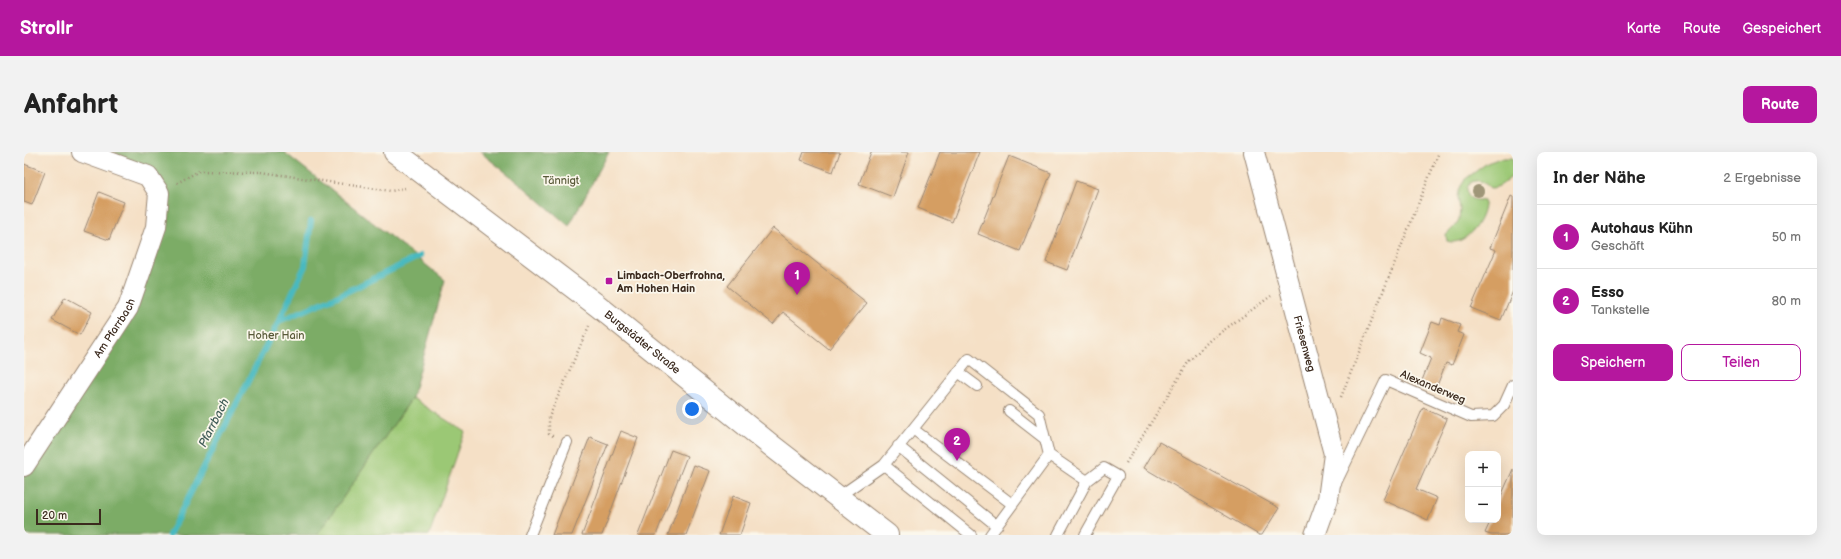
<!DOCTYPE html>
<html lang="de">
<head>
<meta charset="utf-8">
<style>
	body { margin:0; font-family:"Balsamiq Sans",sans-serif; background:#f2f2f2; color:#222 }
	.controls { position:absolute; right:12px; bottom:12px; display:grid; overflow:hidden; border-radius:8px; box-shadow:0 4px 16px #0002 }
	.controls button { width:36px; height:36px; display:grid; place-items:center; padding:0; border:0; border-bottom:1px solid #e0e0e0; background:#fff; color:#222; font:20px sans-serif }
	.scale { position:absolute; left:12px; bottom:10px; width:65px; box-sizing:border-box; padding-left:4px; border:2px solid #3b2a1e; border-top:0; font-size:11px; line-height:14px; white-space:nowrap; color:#3b2a1e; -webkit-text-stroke:3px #fbf7ec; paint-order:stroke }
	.you { position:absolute; left:668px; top:257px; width:14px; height:14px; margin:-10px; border:3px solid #fff; border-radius:50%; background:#1a73e8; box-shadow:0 0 0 6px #1a73e833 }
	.badge { display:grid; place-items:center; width:26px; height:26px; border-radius:50%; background:#b5179e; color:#fff; font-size:13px; font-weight:700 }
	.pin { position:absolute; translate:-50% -33px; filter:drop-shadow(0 1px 2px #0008) }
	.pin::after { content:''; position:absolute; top:21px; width:14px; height:12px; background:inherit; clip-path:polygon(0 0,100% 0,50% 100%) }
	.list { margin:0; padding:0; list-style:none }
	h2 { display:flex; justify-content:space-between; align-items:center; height:52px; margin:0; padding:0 16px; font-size:17px }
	h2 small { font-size:13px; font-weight:400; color:#767676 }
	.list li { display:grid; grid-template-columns:26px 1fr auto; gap:12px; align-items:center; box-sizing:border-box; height:64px; padding:0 16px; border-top:1px solid #e0e0e0 }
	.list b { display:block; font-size:15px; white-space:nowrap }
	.list p { margin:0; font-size:13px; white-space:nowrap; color:#767676 }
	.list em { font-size:13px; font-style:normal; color:#767676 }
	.actions { display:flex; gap:8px; padding:12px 16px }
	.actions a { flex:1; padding:9px 0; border:1px solid #b5179e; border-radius:8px; text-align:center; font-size:14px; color:#b5179e }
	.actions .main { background:#b5179e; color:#fff }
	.map { position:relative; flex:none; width:1489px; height:383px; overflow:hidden; border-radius:8px }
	header { display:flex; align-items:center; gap:24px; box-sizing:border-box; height:56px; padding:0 20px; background:#b5179e; color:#fff }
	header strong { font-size:19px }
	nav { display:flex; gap:22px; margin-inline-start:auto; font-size:14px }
	.intro { display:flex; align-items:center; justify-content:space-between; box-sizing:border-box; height:96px; padding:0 24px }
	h1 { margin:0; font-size:28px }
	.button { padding:10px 18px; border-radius:8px; background:#b5179e; color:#fff; font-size:14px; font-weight:700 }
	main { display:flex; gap:24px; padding:0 24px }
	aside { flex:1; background:#fff; border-radius:8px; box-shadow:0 4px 16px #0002 }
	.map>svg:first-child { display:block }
	.green { fill:#9bc875; stroke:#6b794a }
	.forest { fill:#7cac66; stroke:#5c6b42 }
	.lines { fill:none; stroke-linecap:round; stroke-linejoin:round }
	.stream { stroke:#4ab9c0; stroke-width:6 }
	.building { fill:#d59e62 }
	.service-casing { stroke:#988572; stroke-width:12 }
	.minor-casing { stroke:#988572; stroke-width:22 }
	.secondary-casing { stroke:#988572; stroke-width:24 }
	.path { stroke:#988572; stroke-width:2.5; stroke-dasharray:1 3; stroke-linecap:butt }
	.service { stroke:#fff; stroke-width:10 }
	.minor { stroke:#fff; stroke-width:20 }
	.secondary { stroke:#fff; stroke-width:22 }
	.tree { fill:#9f9678 }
	.poi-dot { fill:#b5179e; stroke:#fbf7ec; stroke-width:1.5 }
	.labels { text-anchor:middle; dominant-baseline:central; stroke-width:3.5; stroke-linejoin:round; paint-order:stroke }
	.park-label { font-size:11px; fill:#585938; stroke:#fbf7ec }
	.poi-label { font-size:11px; font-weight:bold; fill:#3b2a1e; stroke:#fbf7ec; text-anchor:start }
	.street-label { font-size:11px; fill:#3b2a1e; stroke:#fbf7ec }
	.water-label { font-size:12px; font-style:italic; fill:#405c57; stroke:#fbf7ec }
</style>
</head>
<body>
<header>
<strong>Strollr</strong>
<nav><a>Karte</a><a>Route</a><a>Gespeichert</a></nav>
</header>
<div class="intro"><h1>Anfahrt</h1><a class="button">Route</a></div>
<main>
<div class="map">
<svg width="1489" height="383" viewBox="0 0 1489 383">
	<rect width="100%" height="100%" fill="#fbf7ec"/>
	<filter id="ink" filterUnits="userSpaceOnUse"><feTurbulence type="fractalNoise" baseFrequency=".025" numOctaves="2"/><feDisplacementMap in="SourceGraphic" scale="8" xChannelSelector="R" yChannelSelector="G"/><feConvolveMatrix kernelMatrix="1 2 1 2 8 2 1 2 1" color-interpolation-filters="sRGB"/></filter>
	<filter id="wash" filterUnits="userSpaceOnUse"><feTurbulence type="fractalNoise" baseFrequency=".012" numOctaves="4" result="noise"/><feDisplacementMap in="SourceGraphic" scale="16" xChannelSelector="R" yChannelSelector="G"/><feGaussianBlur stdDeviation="0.9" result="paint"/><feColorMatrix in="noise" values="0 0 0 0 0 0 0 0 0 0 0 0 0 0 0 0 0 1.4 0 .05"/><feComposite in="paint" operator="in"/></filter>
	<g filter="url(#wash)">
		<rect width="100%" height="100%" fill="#f5e0c6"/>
		<path class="green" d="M 1477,6 L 1489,6 L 1489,24 C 1481,29 1477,36 1466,36 C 1460,30 1455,26 1446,31 L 1443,36 L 1444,44 L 1448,47 L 1460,49 C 1462,65 1442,96 1423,89 L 1422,83 L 1432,73 L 1435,67 L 1436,57 L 1434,46 L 1435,38 L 1440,28 L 1463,11 Z
			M 388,246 L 441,280 L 405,383 L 293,383 Z"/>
		<path class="forest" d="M 90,0 L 260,0 L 421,128 L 388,246 L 293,383 L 0,383 L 0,312 L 104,156 L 132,75 L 124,24 Z
			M 456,0 L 585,0 L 545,74 L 494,30 Z"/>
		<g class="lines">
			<path class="stream" d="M 255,169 L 314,144 L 396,104
				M 145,383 L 255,169 L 281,114 L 287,69"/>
		</g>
		<g id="blocks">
			<path class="building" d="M 780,0 L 816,0 L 809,20 L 777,8 Z
				M 847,0 L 885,0 L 869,45 L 835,32 Z
				M 916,0 L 956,0 L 928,70 L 894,56 Z
				M 985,4 L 1027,21 L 996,99 L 954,82 Z
				M 0,12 L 21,20 L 8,53 L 0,50 Z
				M 1052,29 L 1074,37 L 1043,118 L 1022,110 Z
				M 75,40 L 100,50 L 85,88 L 60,79 Z
				M 1487,44 L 1489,45 L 1489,139 L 1477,168 L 1447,156 L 1472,98 L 1466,96 Z
				M 749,76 L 843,151 L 805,197 L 759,160 L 749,172 L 703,134 Z
				M 41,145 L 68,160 L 56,183 L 28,168 Z
				M 1418,166 L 1436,173 L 1433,180 L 1440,183 L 1428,213 L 1422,211 L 1412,236 L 1397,231 L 1407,206 L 1396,201 L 1408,170 L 1416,173 Z
				M 1399,256 L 1423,267 L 1392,337 L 1413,346 L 1404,368 L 1359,348 Z
				M 597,279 L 614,286 L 578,383 L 558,383 Z
				M 566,285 L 584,292 L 548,383 L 528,383 Z
				M 1135,290 L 1255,356 L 1238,383 L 1235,383 L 1120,316 Z
				M 647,298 L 663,304 L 632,383 L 614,383 Z
				M 670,313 L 686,319 L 662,383 L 644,383 Z
				M 1489,317 L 1489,383 L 1467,383 L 1461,381 L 1467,368 L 1474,368 L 1474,351 Z
				M 709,344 L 727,351 L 716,383 L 695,383 Z"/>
		</g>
	</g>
	<g filter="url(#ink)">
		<use href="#blocks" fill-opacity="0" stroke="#988572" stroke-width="1"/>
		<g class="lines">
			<defs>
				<path id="service" d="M 934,220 L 953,234
					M 985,259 L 1021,287
					M 889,277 L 988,352
					M 874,294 L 973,374
					M 860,313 L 947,383
					M 1312,331 L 1362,228 L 1447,265 L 1469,264 L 1480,253 L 1489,233
					M 814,345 L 860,313 L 945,207 L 1015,262 L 1025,303 L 1063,329
					M 506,383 L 543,290
					M 966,383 L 1025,303
					M 1034,383 L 1063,329 L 1080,316 L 1094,324 L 1061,383"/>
				<g id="minor">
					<path id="s1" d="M 1230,0 L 1310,302 L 1304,347 L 1291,383"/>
					<path id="s2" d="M 0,314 L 104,156 L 132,75 L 135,41 L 124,24 L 58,0"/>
				</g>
				<g id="secondary">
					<path id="s3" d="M 371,0 L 574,154 L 748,294 L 863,383"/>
				</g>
			</defs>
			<use href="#service" class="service-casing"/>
			<use href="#minor" class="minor-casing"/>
			<use href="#secondary" class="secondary-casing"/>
			<path class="path" d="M 153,31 L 175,19 L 237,20 L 367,39 L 381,36
				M 1317,245 L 1415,0
				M 529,284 L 525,282 L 525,265 L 565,174
				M 1102,311 L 1165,209 L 1186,188 L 1247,144"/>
			<use href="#service" class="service"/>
			<use href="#minor" class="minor"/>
			<use href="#secondary" class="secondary"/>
		</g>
		<circle class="tree" cx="1454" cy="39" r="6"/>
	</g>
	<rect class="poi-dot" x="581" y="125" width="8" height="8" rx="2"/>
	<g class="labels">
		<g class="park-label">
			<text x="537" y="28">Tännigt</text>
			<text x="252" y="183">Hoher Hain</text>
		</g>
		<g class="poi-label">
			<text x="593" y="123">Limbach-Oberfrohna,<tspan x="593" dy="13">Am Hohen Hain</tspan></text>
		</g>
		<g class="street-label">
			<text stroke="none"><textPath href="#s2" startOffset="165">Am Pfarrbach</textPath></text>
			<text stroke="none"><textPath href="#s3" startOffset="312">Burgstädter Straße</textPath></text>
			<text stroke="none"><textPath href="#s1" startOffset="198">Friesenweg</textPath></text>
			<text transform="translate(1409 235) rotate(23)">Alexanderweg</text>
		</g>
		<g class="water-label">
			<text transform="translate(190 271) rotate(-63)">Pfarrbach</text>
		</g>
	</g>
</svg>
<div class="controls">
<button>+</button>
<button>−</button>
</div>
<div class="scale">20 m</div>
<div class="you"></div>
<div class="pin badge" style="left:773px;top:143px">1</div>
<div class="pin badge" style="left:933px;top:309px">2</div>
</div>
<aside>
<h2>In der Nähe<small>2 Ergebnisse</small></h2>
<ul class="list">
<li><span class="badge">1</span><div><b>Autohaus Kühn</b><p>Geschäft</p></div><em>50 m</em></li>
<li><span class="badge">2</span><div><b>Esso</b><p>Tankstelle</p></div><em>80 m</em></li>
</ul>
<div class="actions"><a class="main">Speichern</a><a>Teilen</a></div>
</aside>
</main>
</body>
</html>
